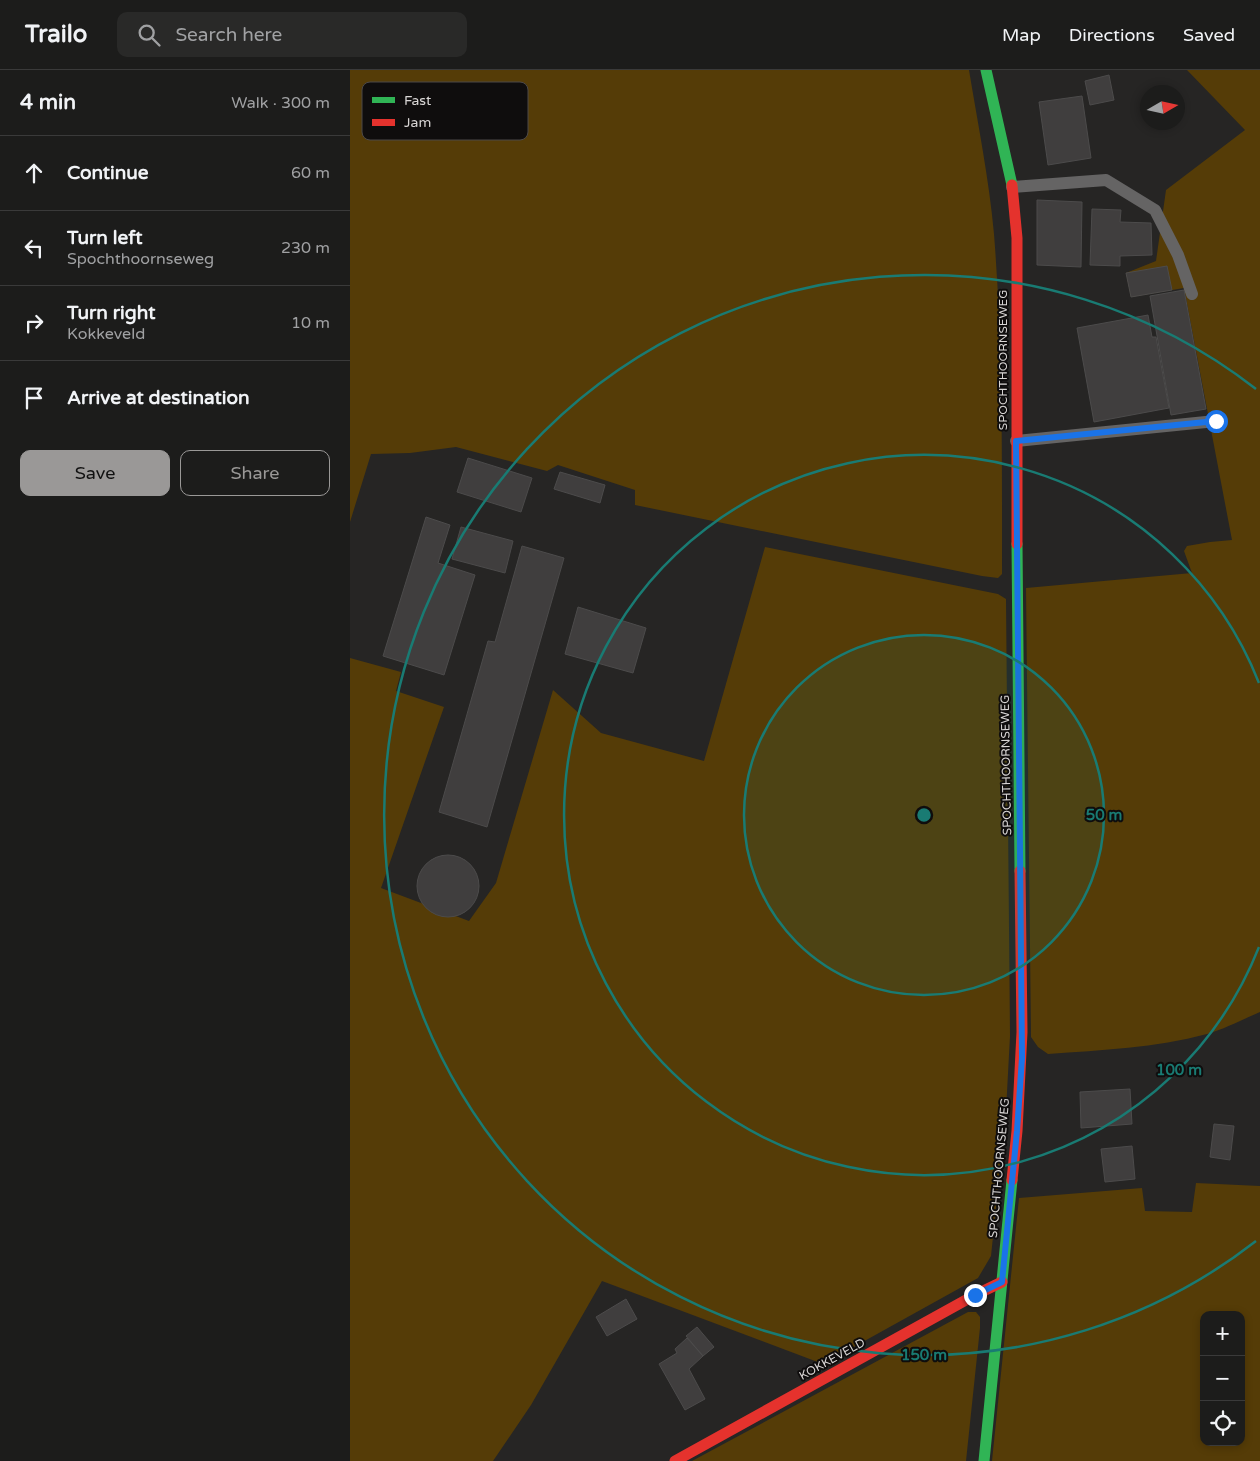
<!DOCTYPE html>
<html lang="en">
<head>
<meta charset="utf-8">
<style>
	body { margin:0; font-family:"Varela Round",sans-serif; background:#292928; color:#f1f3f6 }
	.controls { position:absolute; right:15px; bottom:15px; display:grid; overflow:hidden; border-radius:10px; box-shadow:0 2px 8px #0003 }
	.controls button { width:45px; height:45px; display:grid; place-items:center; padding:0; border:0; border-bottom:1px solid #3a3a3a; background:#1c1c1b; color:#f1f3f6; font:25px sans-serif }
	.compass { position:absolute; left:790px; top:15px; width:45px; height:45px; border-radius:50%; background:#1c1c1b; box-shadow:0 2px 8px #0003; rotate:81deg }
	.stop { position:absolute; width:15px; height:15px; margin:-11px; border:4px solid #1a73e8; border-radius:50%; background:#fff }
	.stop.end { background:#1a73e8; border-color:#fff; box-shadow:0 1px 5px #0008 }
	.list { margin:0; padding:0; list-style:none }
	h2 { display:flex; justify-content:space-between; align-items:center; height:65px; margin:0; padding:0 20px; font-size:21px }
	h2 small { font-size:16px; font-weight:400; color:#a0a1a3 }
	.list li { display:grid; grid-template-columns:32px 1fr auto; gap:15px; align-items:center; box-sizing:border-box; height:75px; padding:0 20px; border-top:1px solid #3a3a3a }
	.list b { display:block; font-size:19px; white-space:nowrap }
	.list p { margin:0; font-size:16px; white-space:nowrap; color:#a0a1a3 }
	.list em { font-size:16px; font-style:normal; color:#a0a1a3 }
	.actions { display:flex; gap:10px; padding:15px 20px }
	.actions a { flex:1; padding:11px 0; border:1px solid #9a9897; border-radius:10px; text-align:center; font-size:18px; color:#9a9897 }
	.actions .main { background:#9a9897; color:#111 }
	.icon { flex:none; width:28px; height:28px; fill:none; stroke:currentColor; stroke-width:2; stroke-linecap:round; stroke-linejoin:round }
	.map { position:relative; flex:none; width:910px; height:1391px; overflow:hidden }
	header { display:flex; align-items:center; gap:30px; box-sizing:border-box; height:70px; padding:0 25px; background:#1c1c1b; border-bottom:1px solid #3a3a3a }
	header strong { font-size:24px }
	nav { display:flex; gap:28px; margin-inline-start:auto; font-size:18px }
	.search { width:350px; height:45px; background:#292928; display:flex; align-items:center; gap:12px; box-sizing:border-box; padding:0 18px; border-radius:10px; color:#a0a1a3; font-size:19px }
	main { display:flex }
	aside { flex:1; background:#1c1c1b }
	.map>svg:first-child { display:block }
	.green { fill:#553c07; fill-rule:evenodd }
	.building { fill:#403e3e; stroke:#4c4b4b }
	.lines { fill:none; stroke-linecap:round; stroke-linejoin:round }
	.lane { stroke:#656464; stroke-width:12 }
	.fast { stroke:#30b455; stroke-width:11 }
	.jam { stroke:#e5322d; stroke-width:11 }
	.route { stroke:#1a73e8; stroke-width:6 }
	.ring { fill:none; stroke:#197b73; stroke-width:2.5 }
	.labels { text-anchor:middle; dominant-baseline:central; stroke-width:4; stroke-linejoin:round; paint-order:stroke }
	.street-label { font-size:12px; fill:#d9d6d5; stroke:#0f0d0d }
	.key { fill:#0f0d0d; stroke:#4c4949; stroke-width:1 }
	.key-label { font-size:14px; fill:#d9d6d5 }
	.centre { fill:#197b73; stroke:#0f0d0d; stroke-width:2.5 }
	.ring-label { font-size:15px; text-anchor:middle; font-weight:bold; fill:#197b73; stroke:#0f0d0d; stroke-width:4; stroke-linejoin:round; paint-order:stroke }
</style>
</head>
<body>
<header>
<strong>Trailo</strong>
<div class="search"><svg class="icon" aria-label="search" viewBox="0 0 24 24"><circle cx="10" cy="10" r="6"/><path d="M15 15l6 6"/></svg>Search here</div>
<nav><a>Map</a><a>Directions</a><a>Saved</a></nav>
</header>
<main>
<aside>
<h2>4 min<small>Walk · 300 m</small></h2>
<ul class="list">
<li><svg class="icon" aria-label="ahead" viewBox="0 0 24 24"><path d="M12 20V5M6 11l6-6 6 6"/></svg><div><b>Continue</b></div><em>60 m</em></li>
<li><svg class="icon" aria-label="left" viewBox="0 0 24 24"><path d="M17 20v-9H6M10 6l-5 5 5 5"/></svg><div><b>Turn left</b><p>Spochthoornseweg</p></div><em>230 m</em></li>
<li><svg class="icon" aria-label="right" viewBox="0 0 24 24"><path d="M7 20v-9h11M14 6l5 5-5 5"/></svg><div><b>Turn right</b><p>Kokkeveld</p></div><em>10 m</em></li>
<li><svg class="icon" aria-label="arrive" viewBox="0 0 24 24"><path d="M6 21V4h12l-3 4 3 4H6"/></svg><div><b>Arrive at destination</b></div></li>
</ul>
<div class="actions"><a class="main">Save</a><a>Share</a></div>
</aside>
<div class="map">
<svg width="910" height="1391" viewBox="0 0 910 1391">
	<rect width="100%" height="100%" fill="#262524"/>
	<path class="green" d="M 0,0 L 619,0 C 628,55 639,109 644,164 C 653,277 652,391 652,504 L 648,508 L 632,506 L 285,435 L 285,420 L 208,395 L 197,401 L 106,377 L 60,383 L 21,384 L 0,452 Z
		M 837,0 L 910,0 L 910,942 C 893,949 875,959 857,964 C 805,978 752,980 698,984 L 688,977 L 681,967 L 676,518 L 842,503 L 834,481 L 837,476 L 860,472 L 882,470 L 834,218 L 781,227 L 776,203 L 806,191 L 816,120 L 895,60 Z
		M 415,477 L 648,524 L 656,529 L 660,966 L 656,1041 L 641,1186 L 628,1208 L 473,1294 L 252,1211 L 181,1335 L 143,1391 L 0,1391 L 0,588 L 51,602 L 46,621 L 94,637 L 31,818 L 119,851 L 146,813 L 203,620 L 251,663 L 354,691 Z
		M 846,1113 L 910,1116 L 910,1391 L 642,1391 L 669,1128 L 792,1118 L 795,1141 L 842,1142 ZM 854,1245 L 891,1245 L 891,1372 L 854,1372 Z
		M 618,1242 L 626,1242 L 630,1247 L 630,1258 L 616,1391 L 342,1391 Z"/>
	<path class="building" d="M 759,5 L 764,30 L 740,35 L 735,11 Z
		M 732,26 L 741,88 L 698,95 L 689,32 Z
		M 687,130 L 732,132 L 731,197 L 687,195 Z
		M 742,139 L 771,140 L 770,152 L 801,153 L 802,185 L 770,186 L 770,196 L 740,195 Z
		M 817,196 L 822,220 L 781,227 L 776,203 Z
		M 834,220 L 856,339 L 821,345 L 800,226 Z
		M 798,245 L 802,267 L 806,267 L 819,338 L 744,352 L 727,258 Z
		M 118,388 L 182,408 L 171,442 L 107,422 Z
		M 210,402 L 255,415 L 250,433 L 204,419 Z
		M 76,447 L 100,455 L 88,493 L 125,505 L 94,605 L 33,586 Z
		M 111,457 L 163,471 L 155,503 L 102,489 Z
		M 172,476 L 214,488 L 137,757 L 89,742 L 138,571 L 145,572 Z
		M 228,537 L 296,558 L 283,603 L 215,584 Z
		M67 816a31 31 0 1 1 62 0a31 31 0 1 1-62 0Z
		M 780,1019 L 782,1054 L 731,1058 L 730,1022 Z
		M 864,1054 L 884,1056 L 880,1090 L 860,1087 Z
		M 782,1076 L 785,1109 L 755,1112 L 751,1079 Z
		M 276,1229 L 287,1249 L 257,1266 L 246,1247 Z
		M 347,1257 L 364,1277 L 353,1286 L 336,1266 Z
		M 337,1268 L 353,1286 L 339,1299 L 355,1329 L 335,1340 L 309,1294 L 327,1283 L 325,1279 Z"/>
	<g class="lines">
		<path class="lane" d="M 662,117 L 756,110 L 805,140 L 828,185 L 842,224
			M 666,371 L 866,351"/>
		<path class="fast" d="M 636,0 L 662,115
			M 667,474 L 670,801
			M 634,1391 L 662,1110"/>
		<path class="jam" d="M 662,115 L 667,168 L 667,474
			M 662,1110 L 667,1061 L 672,962 L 670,801
			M 325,1391 L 625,1225 L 652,1212"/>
	</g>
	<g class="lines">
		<path class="route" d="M 625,1225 L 652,1212 L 667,1061 L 672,988 L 666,371 L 866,351"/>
	</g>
	<circle cx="574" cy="745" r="180" fill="#197b73" fill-opacity=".12"/>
	<g class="ring">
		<circle cx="574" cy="745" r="180"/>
		<path d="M909 877A360 360 0 1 1 909 613"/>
		<path d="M906 1171A540 540 0 1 1 906 319"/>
	</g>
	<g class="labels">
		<g class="street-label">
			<text transform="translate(653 290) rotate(-90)">SPOCHTHOORNSEWEG</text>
			<text transform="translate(656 695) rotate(-91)">SPOCHTHOORNSEWEG</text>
			<text transform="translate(649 1098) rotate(-85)">SPOCHTHOORNSEWEG</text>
			<text transform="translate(482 1289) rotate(-29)">KOKKEVELD</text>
		</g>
	</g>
	<rect x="12" y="12" width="166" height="58" rx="8" class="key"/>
	<rect x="22" y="27" width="23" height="6" fill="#30b455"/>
	<rect x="22" y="49" width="23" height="7" fill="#e5322d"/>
	<g class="key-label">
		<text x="54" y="35">Fast</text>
		<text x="54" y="57">Jam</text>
	</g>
	<circle cx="574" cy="745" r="8" class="centre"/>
	<g class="ring-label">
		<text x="754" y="750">50 m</text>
		<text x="829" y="1005">100 m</text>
		<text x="574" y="1290">150 m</text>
	</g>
</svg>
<div class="controls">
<button>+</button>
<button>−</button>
<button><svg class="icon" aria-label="locate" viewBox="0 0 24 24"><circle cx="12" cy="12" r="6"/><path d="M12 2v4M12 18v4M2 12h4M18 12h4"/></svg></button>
</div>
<svg class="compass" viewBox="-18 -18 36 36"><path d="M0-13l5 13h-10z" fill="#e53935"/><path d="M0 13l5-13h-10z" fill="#a0a1a3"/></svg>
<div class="stop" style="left:866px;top:351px"></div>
<div class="stop end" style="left:625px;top:1225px"></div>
</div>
</main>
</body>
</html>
